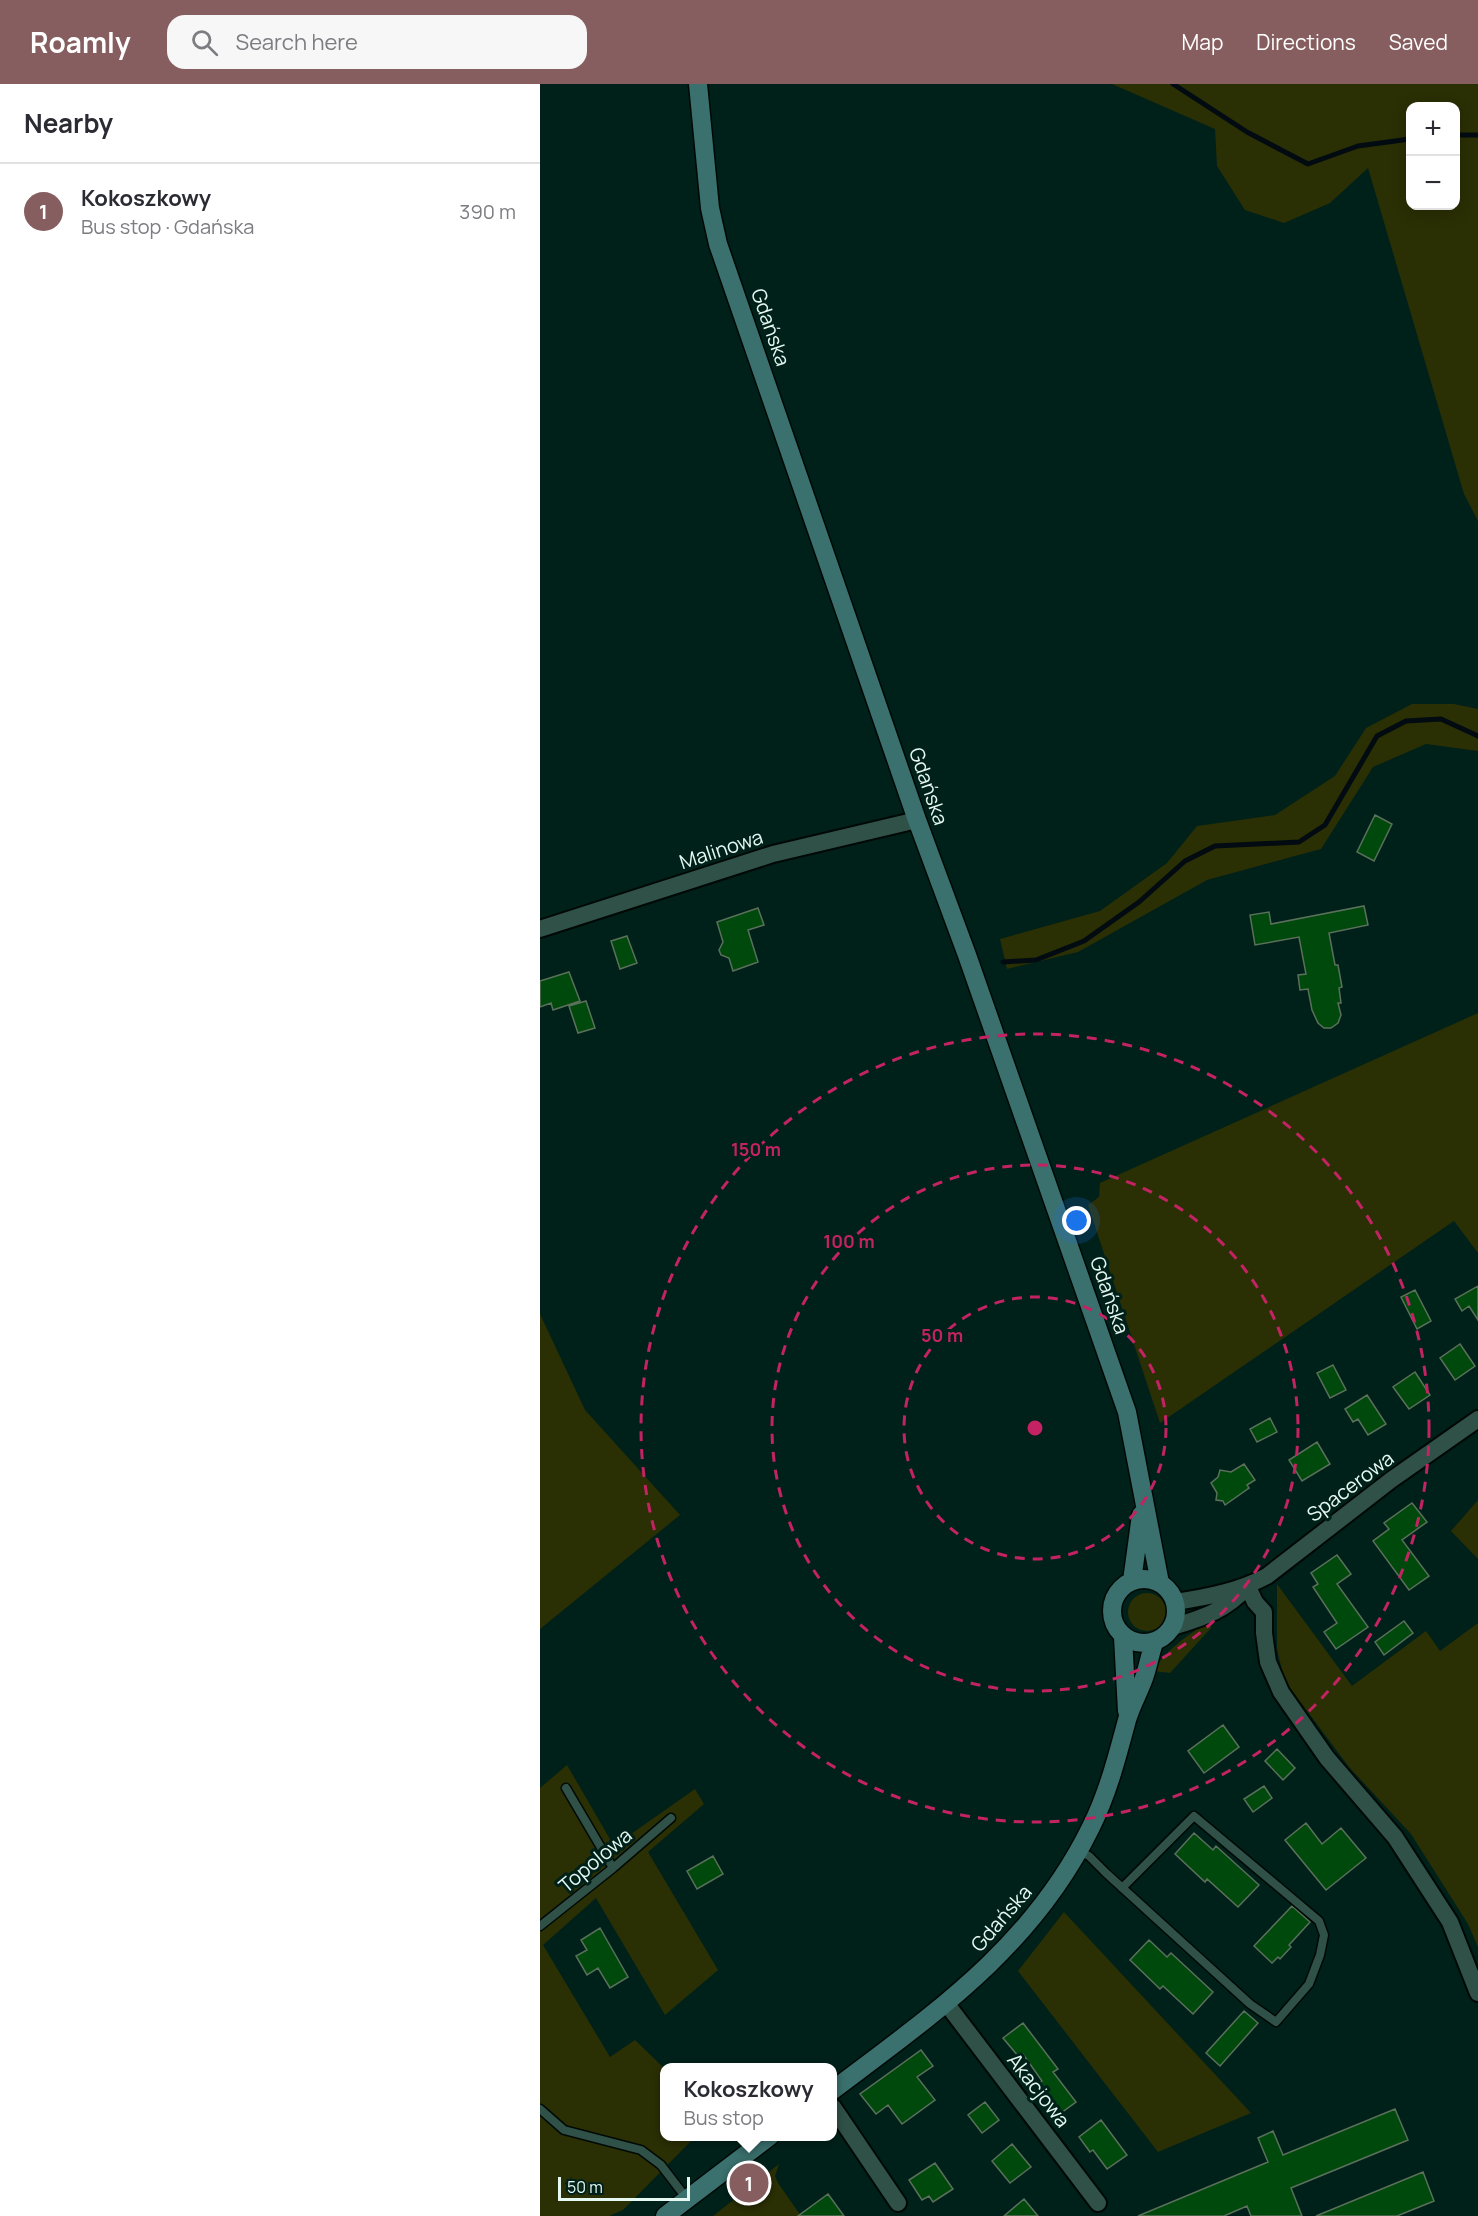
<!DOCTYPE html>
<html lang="en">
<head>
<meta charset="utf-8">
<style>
	body { margin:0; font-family:Manrope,sans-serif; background:#f7f7f7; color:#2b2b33 }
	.controls { position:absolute; right:18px; top:18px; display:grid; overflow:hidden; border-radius:12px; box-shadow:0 3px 15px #0003 }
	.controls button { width:54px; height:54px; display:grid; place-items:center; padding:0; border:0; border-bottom:2px solid #e1e1e2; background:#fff; color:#2b2b33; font:30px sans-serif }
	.scale { position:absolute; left:18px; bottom:15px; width:132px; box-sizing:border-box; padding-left:6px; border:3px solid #e5f8f2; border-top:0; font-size:16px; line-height:21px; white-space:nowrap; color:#e5f8f2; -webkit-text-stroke:4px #00211a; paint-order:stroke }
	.you { position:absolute; left:537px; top:1137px; width:21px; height:21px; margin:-15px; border:4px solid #fff; border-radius:50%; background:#1a73e8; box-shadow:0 0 0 9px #1a73e833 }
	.badge { display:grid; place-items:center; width:39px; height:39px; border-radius:50%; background:#865e5f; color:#fff; font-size:20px; font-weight:700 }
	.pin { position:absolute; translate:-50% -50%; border:3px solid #fff; box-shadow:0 2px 6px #0006 }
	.popup { position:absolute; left:120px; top:1979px; width:177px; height:78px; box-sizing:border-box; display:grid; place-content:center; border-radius:12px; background:#fff; filter:drop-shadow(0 2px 4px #0005); font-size:20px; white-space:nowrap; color:#7c7c81 }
	.popup b { font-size:22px; color:#2b2b33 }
	.popup::after { content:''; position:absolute; left:50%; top:100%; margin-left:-12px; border:12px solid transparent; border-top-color:#fff }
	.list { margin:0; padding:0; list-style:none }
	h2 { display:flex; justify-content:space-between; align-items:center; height:78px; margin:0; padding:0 24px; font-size:26px }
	h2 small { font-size:20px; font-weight:400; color:#7c7c81 }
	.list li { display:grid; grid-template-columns:39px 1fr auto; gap:18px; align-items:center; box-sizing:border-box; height:96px; padding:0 24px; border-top:2px solid #e1e1e2 }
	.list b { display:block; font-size:22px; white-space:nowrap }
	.list p { margin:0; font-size:20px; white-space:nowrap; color:#7c7c81 }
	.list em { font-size:20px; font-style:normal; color:#7c7c81 }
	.icon { flex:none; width:33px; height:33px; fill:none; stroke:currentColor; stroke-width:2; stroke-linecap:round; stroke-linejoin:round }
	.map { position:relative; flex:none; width:938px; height:2132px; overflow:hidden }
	header { display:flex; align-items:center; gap:36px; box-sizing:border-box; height:84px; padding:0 30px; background:#865e5f; color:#fff }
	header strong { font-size:28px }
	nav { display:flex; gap:33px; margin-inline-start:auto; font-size:21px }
	.search { width:420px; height:54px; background:#f7f7f7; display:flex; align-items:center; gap:15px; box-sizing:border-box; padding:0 21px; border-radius:18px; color:#7c7c81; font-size:22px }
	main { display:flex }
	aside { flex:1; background:#fff }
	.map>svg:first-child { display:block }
	.green { fill:#2b2f04; fill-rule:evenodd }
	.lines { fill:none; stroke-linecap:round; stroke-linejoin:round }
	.stream { stroke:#020b11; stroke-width:5 }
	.building { fill:#00490c; stroke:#5b705b; stroke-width:1.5 }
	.service-casing { stroke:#000905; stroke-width:11 }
	.minor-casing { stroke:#000905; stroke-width:20 }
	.secondary-casing { stroke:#000905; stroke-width:21 }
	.service { stroke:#305148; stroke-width:8 }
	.minor { stroke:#305148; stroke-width:16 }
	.secondary { stroke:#3a706d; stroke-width:18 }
	.ring { fill:none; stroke:#c42363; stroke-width:3; stroke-dasharray:10 8 }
	.labels { text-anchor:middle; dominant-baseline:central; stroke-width:6; stroke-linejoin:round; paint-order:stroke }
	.street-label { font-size:20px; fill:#e5f8f2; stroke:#00211a }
	.centre { fill:#c42363; stroke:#00211a; stroke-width:3 }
	.ring-label { font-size:18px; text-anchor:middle; font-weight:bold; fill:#c42363; stroke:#00211a; stroke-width:6; stroke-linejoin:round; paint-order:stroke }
</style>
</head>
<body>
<header>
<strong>Roamly</strong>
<div class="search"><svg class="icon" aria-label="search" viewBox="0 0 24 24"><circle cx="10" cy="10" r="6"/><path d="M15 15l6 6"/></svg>Search here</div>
<nav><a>Map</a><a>Directions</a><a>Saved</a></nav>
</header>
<main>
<aside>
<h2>Nearby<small></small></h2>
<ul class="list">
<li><span class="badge">1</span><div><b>Kokoszkowy</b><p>Bus stop · Gdańska</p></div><em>390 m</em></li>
</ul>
</aside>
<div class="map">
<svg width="938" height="2132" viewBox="0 0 938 2132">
	<rect width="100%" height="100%" fill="#00211a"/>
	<path class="green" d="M 572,0 L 938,0 L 938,437 L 924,410 L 828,84 L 790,119 L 744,139 L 705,126 L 677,82 L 675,45 ZM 870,22 L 916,22 L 916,122 L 870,122 Z
		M 872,620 L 914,620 L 938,625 L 938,667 L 886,660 L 833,683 L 781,765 L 667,796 L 538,868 L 467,885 L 460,855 L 560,827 L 627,779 L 657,742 L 735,731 L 795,692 L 826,644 Z
		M 938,929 L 938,1169 L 914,1137 L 620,1339 L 548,1121 L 559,1113 L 560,1099 Z
		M 0,1230 L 45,1326 L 140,1431 L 0,1545 Z
		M 938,1416 L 938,1475 L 911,1447 Z
		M 737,1500 L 812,1602 L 886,1547 L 900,1567 L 938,1539 L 938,1863 L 928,1840 L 871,1750 L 809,1683 L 744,1596 L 737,1564 Z
		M588 1528a19 19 0 1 1 38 0a19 19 0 1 1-38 0Z
		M 671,1538 L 671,1544 L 630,1589 L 614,1587 C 621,1570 654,1545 671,1538 Z
		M 27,1681 L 74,1762 L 155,1705 L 164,1720 L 108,1768 L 178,1886 L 125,1931 L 56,1814 L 3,1861 L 70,1973 L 95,1956 L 125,1985 L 125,2052 L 155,2053 L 83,2126 L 69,2132 L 0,2132 L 0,1704 Z
		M 524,1828 L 711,2029 L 618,2068 L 478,1887 Z
		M 239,2080 L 235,2092 L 238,2099 L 261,2132 L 173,2132 Z"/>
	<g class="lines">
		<path class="stream" d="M 633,0 L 707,48 L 768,80 L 818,62 L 870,55
			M 916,51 L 937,51
			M 463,878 L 496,876 L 544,857 L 599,818 L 645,777 L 675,762 L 759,758 L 785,741 L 837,652 L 866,637 L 901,635 L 938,652"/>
	</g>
	<path class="building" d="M 835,731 L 852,740 L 834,777 L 817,768 Z
		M 824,822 L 828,841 L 789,849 L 795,881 L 798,881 L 802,903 L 799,904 L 801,919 L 798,919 L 801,931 L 798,939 L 791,944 L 784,944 L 778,939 L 772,926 L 768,905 L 760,906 L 758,891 L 766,890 L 759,853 L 715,861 L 710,831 L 729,828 L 731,840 Z
		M 218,824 L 224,841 L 208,846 L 218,878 L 193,887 L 189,874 L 181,871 L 179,866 L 183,858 L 177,838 Z
		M 87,852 L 97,879 L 80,885 L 71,857 Z
		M 29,888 L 40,917 L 13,926 L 11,919 L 0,923 L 0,897 Z
		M 46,917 L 55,944 L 38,949 L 29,922 Z
		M 938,1202 L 938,1236 L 929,1222 L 922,1227 L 915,1215 Z
		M 875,1206 L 891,1237 L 877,1245 L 861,1213 Z
		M 920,1260 L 935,1282 L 915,1296 L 900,1274 Z
		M 793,1281 L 806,1306 L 790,1314 L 777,1289 Z
		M 875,1288 L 890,1311 L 869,1325 L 853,1303 Z
		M 827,1311 L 846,1340 L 828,1351 L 818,1335 L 813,1338 L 805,1325 Z
		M 730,1334 L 737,1348 L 717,1358 L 710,1345 Z
		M 777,1358 L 790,1380 L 762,1397 L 749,1376 Z
		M 704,1380 L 715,1396 L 707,1401 L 709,1404 L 685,1421 L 683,1417 L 676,1416 L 677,1409 L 671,1399 L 678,1393 L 680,1386 L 691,1388 Z
		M 872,1419 L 887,1438 L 862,1456 L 889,1492 L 869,1506 L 833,1457 L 849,1445 L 844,1439 Z
		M 797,1471 L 811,1490 L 797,1500 L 828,1543 L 796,1565 L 784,1548 L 797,1539 L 773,1503 L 778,1500 L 771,1489 Z
		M 864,1537 L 873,1549 L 844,1571 L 835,1558 Z
		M 683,1641 L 699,1663 L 664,1689 L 648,1667 Z
		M 737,1665 L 755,1684 L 743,1696 L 725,1677 Z
		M 724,1702 L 732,1714 L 713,1728 L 704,1715 Z
		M 766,1739 L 782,1760 L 801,1744 L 826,1774 L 786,1806 L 745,1756 Z
		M 654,1749 L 673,1766 L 676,1762 L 719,1801 L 698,1823 L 667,1795 L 665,1798 L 635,1770 Z
		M 173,1772 L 183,1790 L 157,1805 L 147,1787 Z
		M 752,1822 L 770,1838 L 749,1861 L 751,1863 L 740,1875 L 738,1873 L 732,1879 L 714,1862 Z
		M 60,1844 L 88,1893 L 70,1904 L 58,1884 L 47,1891 L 36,1872 L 47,1866 L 41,1856 Z
		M 609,1856 L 627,1873 L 631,1869 L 673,1908 L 653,1930 L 623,1902 L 620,1905 L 590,1876 Z
		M 704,1927 L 718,1939 L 680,1982 L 666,1969 Z
		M 483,1939 L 518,1985 L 513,1988 L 536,2018 L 521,2029 L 499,1999 L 502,1997 L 483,1970 L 479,1973 L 463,1954 Z
		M 381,1966 L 393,1982 L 377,1993 L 395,2016 L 362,2040 L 348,2021 L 336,2030 L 320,2010 Z
		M 445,2018 L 459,2036 L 442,2049 L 428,2031 Z
		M 855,2025 L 868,2056 L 751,2104 L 762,2132 L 711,2132 L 707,2122 L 684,2132 L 598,2132 L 728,2078 L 718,2054 L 733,2047 L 743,2071 Z
		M 561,2036 L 587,2071 L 567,2085 L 553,2066 L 550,2068 L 539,2053 Z
		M 472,2060 L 491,2083 L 470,2099 L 452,2077 Z
		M 395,2079 L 413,2105 L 393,2118 L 389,2112 L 382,2116 L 369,2096 Z
		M 883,2088 L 894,2117 L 857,2132 L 776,2132 Z
		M 288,2110 L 304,2132 L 258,2132 Z
		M 484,2115 L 498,2132 L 464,2132 Z"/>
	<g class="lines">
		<defs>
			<path id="service" d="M 26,1704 L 73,1784
				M 539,1767 L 549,1772 L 566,1789 L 710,1920 L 736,1938 L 769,1900 L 780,1871 L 784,1851 L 779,1837 L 654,1732 L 582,1804
				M 0,1842 L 73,1784 L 131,1734
				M 0,2025 L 24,2046 L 101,2066 L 121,2081 L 147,2115"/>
			<path id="minor" d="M 0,845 L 233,770 L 377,736
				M 708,1503 L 715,1518 L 724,1528 L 724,1549 L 728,1578 L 741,1608 L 787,1674 L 855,1753 L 910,1838 L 938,1909
				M 635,1518 C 668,1513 699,1507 727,1492 L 851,1396 L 938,1335
				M 633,1543 C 664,1533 685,1527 707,1503
				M 406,1919 L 558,2119
				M 293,2023 L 358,2119"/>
			<path id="secondary" d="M 158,0 L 170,124 L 178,160 L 377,736 L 427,871 L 587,1328 L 620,1499
				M572 1527a32 32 0 1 1 64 0a32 32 0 1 1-64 0Z
				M 592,1497 L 601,1431
				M 583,1553 L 587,1627
				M 293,2006 C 395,1929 493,1862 551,1743 C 568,1709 577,1673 587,1636 C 591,1622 599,1608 604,1594 C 608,1583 610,1570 614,1559
				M 125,2132 L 230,2052"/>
		</defs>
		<use href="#service" class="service-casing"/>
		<use href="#minor" class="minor-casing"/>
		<use href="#secondary" class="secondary-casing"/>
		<use href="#service" class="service"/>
		<use href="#minor" class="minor"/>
		<use href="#secondary" class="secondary"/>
	</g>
	<g class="ring">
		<circle cx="495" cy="1344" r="131"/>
		<circle cx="495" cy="1344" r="263"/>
		<circle cx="495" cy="1344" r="394"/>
	</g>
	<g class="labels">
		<g class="street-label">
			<text transform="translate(231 243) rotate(71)">Gdańska</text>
			<text transform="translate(389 702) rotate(71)">Gdańska</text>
			<text transform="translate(181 765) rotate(-18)">Malinowa</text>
			<text transform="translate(570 1211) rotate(71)">Gdańska</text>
			<text transform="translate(810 1402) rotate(-37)">Spacerowa</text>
			<text transform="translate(55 1776) rotate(-40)">Topolowa</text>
			<text transform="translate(461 1834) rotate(-49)">Gdańska</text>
			<text transform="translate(499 2006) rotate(52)">Akacjowa</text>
		</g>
	</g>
	<circle cx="495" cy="1344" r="9" class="centre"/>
	<g class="ring-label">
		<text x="216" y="1072">150 m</text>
		<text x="309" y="1164">100 m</text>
		<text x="402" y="1258">50 m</text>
	</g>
</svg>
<div class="controls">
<button>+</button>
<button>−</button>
</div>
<div class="scale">50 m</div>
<div class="you"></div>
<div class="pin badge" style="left:209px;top:2099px">1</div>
<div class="popup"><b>Kokoszkowy</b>Bus stop</div>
</div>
</main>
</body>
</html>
